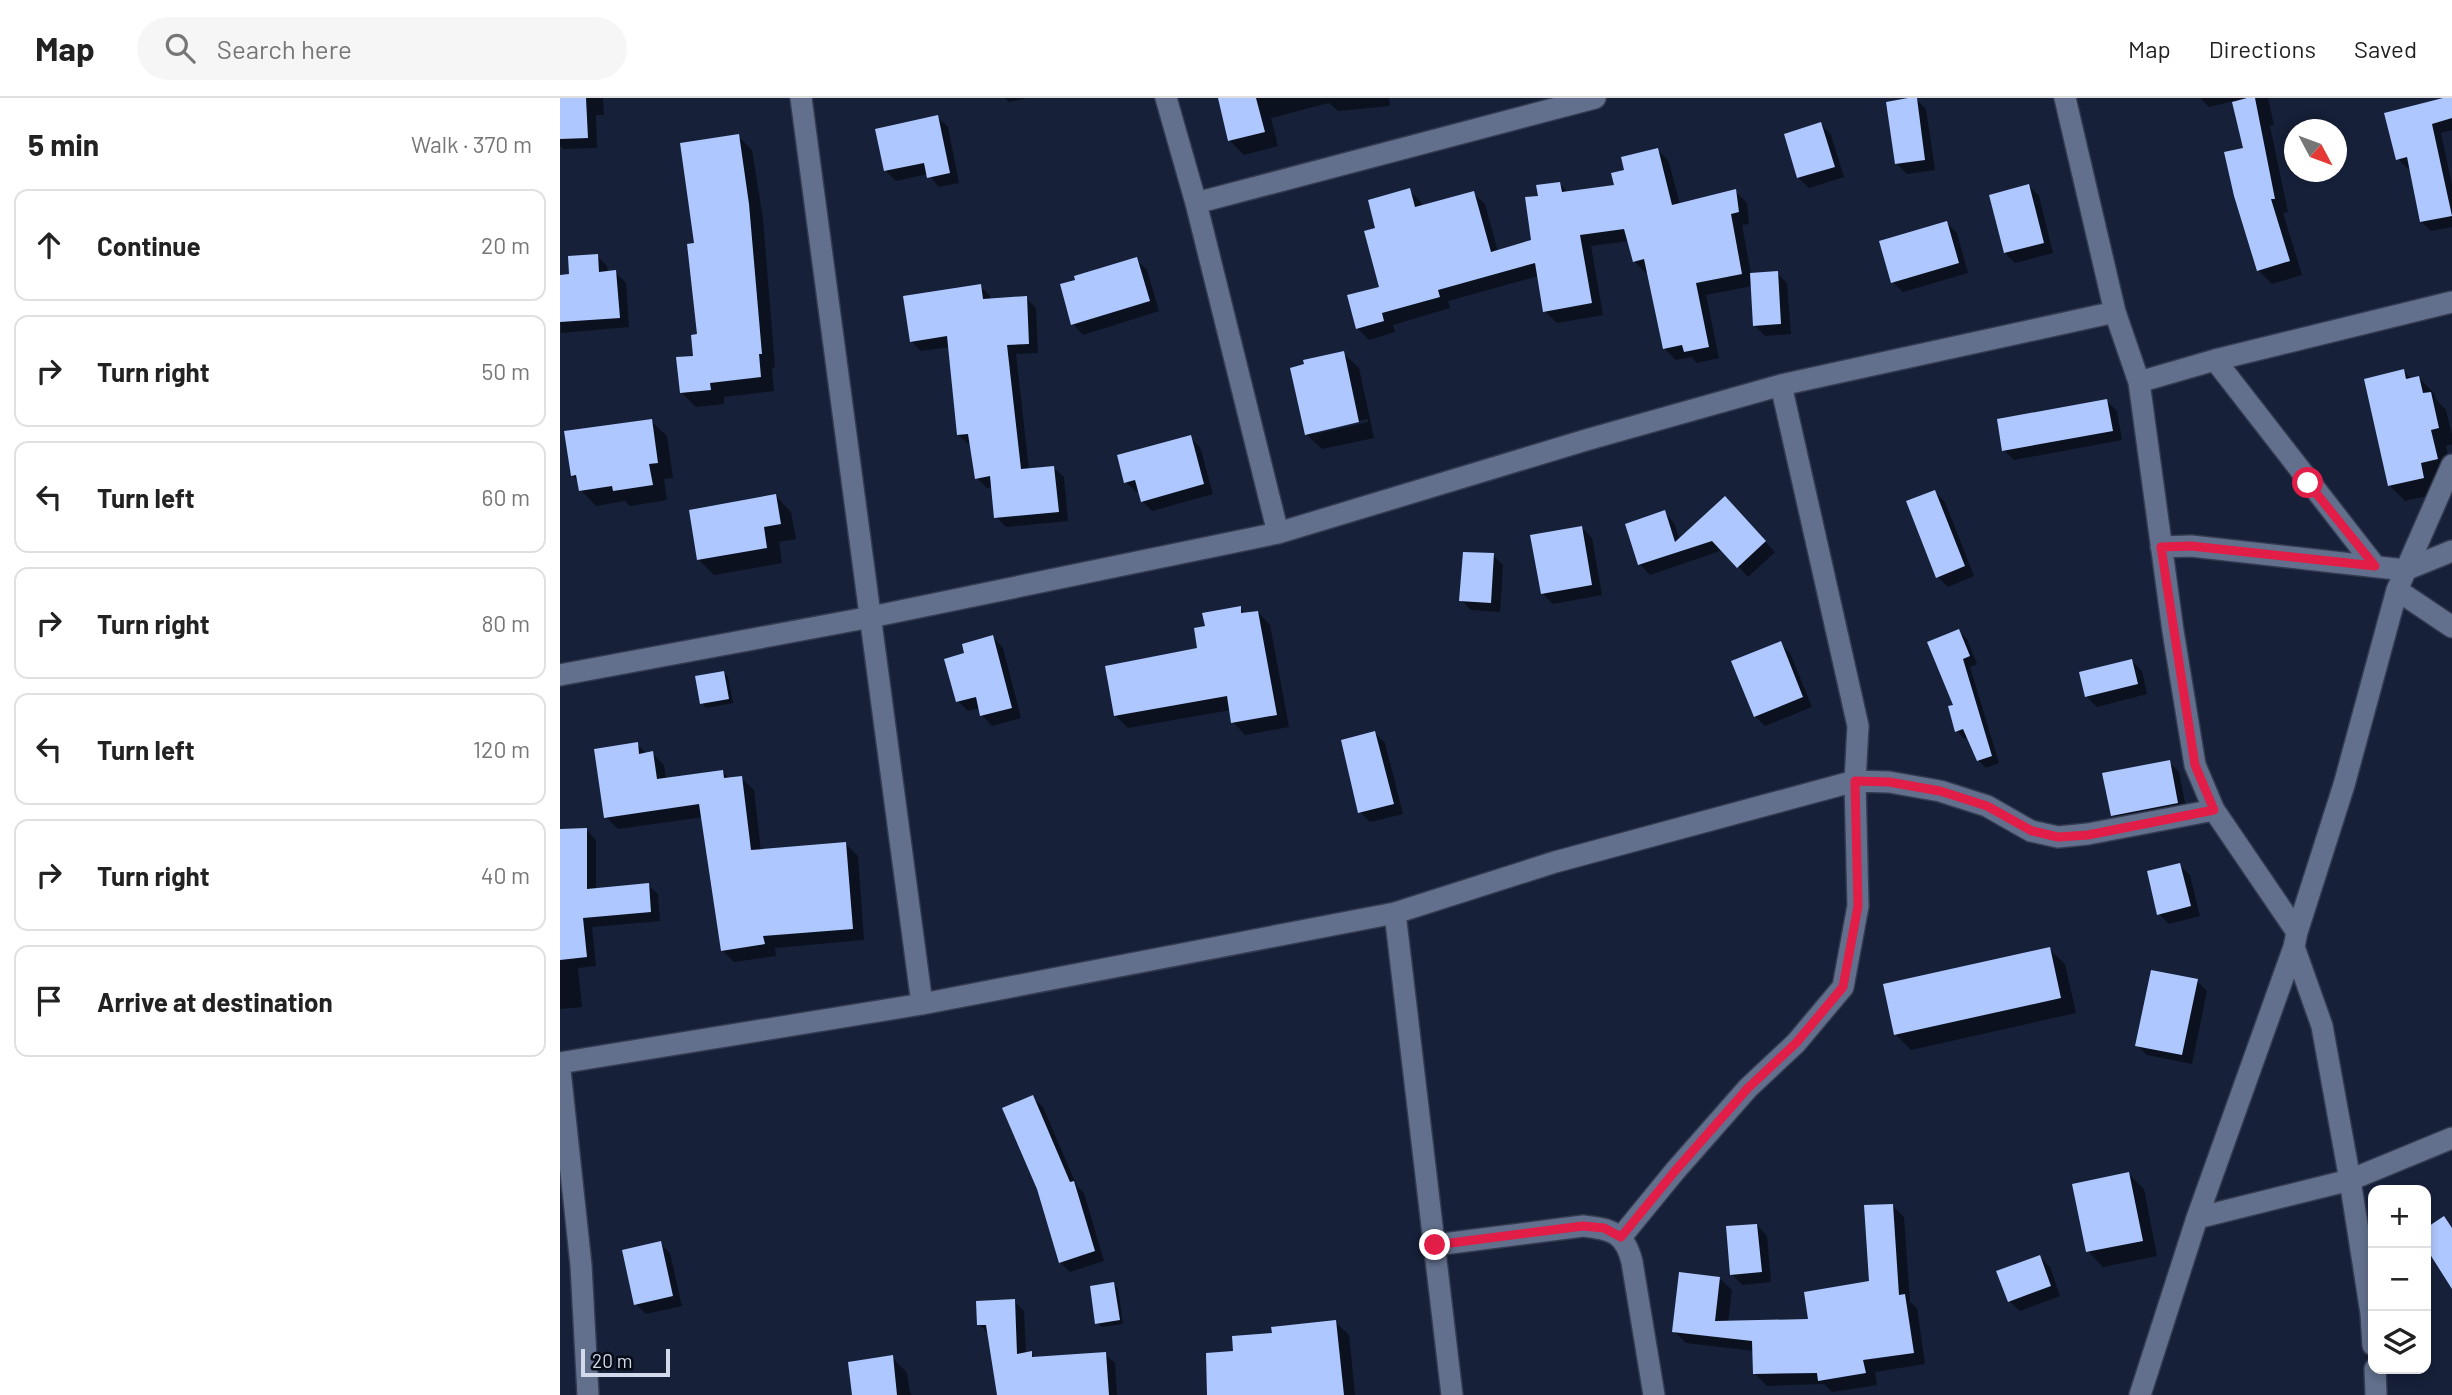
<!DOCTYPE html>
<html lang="en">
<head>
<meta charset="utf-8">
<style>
	body { margin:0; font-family:Barlow,sans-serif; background:#f6f6f6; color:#222 }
	.controls { position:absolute; right:21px; bottom:21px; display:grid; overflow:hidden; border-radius:14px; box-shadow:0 4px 10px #0003 }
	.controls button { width:63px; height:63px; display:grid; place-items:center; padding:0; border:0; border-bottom:2px solid #e0e0e0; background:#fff; color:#222; font:35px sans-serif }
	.compass { position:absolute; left:1724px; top:21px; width:63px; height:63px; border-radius:50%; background:#fff; box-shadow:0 4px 10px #0003; rotate:131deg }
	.scale { position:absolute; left:21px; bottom:18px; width:89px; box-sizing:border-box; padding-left:7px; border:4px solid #d1d9ea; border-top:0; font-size:19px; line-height:24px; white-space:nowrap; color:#d1d9ea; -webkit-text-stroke:5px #060b15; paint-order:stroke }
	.stop { position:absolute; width:21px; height:21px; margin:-16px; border:5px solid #e11d48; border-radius:50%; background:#fff }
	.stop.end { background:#e11d48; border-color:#fff; box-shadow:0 2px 7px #0008 }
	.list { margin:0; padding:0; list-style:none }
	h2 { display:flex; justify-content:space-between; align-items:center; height:91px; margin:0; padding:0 28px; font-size:30px }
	h2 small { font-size:23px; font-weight:400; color:#767676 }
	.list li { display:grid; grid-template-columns:46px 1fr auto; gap:21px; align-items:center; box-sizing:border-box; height:112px; margin:0 14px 14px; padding:0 14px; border:2px solid #e0e0e0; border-radius:14px }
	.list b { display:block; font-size:26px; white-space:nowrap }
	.list em { font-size:23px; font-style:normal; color:#767676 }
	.icon { flex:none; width:38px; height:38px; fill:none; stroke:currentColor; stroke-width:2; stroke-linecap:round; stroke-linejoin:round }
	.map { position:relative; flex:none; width:1892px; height:1297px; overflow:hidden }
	header { display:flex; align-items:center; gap:42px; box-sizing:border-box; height:98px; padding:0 35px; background:#fff; border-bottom:2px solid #e0e0e0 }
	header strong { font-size:33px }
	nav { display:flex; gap:38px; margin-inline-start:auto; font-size:24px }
	.search { width:490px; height:63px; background:#f6f6f6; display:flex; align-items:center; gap:18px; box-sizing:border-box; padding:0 24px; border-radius:38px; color:#767676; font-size:26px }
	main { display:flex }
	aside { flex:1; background:#fff }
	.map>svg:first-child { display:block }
	.shadow { fill:#0007; fill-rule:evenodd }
	.building { fill:#aec7fe }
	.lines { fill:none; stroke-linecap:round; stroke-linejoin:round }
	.minor-casing { stroke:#343b50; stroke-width:24 }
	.minor { stroke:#62708d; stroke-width:21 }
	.route { stroke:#e11d48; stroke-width:9 }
</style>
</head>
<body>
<header>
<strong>Map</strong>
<div class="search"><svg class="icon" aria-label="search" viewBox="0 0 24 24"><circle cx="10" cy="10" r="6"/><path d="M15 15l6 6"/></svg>Search here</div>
<nav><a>Map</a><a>Directions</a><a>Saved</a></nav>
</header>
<main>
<aside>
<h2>5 min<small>Walk · 370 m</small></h2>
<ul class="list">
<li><svg class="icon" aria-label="ahead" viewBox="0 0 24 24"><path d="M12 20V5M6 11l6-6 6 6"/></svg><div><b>Continue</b></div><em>20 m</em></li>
<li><svg class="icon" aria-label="right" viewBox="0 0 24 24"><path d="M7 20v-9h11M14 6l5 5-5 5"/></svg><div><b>Turn right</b></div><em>50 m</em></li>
<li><svg class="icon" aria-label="left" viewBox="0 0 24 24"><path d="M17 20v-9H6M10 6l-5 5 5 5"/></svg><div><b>Turn left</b></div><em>60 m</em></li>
<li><svg class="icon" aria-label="right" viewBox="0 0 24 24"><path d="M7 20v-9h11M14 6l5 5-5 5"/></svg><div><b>Turn right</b></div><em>80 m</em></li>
<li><svg class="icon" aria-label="left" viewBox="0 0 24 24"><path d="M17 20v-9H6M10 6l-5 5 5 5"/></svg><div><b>Turn left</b></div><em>120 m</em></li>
<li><svg class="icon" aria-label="right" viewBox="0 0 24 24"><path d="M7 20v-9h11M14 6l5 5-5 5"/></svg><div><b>Turn right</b></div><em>40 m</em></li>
<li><svg class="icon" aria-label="arrive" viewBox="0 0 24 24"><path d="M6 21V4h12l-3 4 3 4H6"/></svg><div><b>Arrive at destination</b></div></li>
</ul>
</aside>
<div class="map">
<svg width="1892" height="1297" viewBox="0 0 1892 1297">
	<rect width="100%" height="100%" fill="#162039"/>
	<path class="shadow" d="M 0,0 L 43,0 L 44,17 L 36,17 L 37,50 L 3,51 L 0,48 Z
		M 445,0 L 467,0 L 449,4 Z
		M 659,0 L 829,0 L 830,8 L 778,13 L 769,5 L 711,20 L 718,48 L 684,57 L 670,43 Z
		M 1640,0 L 1708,0 L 1714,27 L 1710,28 L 1728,114 L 1723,115 L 1742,177 L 1712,186 L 1698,172 L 1685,51 L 1674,3 L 1649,9 Z
		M 1886,0 L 1892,0 L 1892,32 L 1881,35 L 1892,87 L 1892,129 L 1871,133 L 1861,124 L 1851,70 L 1848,71 L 1838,61 Z
		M 1356,1 L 1366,11 L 1375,72 L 1347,76 L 1337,66 Z
		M 377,19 L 388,29 L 399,85 L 379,89 L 368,76 L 336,83 L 326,73 Z
		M 1261,26 L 1271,37 L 1284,79 L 1249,90 L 1238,79 Z
		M 178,38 L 192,52 L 203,121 L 215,269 L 212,270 L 214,293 L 164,299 L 164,306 L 136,309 L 122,295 L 135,259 L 139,238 L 136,147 Z
		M 1098,52 L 1109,64 L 1120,107 L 1175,93 L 1187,105 L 1189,126 L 1182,127 L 1191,176 L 1217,175 L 1227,185 L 1231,236 L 1205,238 L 1195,228 L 1192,188 L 1146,197 L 1159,260 L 1137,265 L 1131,259 L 1116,262 L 1104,250 L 1089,174 L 1086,175 L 1074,163 L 1069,143 L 1031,148 L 1043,217 L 997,225 L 985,213 L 979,178 L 888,203 L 890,210 L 833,227 L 835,234 L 809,242 L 797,230 L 822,190 L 817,131 L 849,92 L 861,104 L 862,109 L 913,95 L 925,106 L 938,154 L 973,144 L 980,99 L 1000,86 L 1009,95 L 1056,89 L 1066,73 Z
		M 1469,88 L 1479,98 L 1493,155 L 1455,165 L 1445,155 Z
		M 1387,125 L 1397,135 L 1408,175 L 1343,194 L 1333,184 Z
		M 37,158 L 47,168 L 48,175 L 55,174 L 66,185 L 69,229 L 1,235 L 0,179 L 11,178 Z
		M 576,161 L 587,172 L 599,213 L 523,237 L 513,226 L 517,183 Z
		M 420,188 L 430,198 L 431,202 L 466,200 L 476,210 L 478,255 L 456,256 L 469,372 L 494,370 L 504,379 L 508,423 L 446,429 L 436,419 L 433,389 L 427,390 L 417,380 L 412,346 L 408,346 L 398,337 L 390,249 L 361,253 L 351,243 Z
		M 783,255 L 799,270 L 814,340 L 762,351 L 746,336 ZM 808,321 L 808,324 L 755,336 L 755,332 Z
		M 1844,273 L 1852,281 L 1859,280 L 1874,295 L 1876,301 L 1886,312 L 1892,337 L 1892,346 L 1886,348 L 1892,377 L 1879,395 L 1845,403 L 1829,387 Z
		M 1547,303 L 1557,313 L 1562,342 L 1454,362 L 1444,352 Z
		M 91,323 L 107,338 L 113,380 L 104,381 L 107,402 L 70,408 L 65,403 L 36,408 L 21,392 L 19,384 L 12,377 Z
		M 630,339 L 640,349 L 653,396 L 592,413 L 582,403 L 580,393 L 576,394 L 566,384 Z
		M 1375,394 L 1385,404 L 1414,478 L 1388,489 L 1378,479 Z
		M 216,398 L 231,414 L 236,441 L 219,444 L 222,465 L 154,477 L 139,462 Z
		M 1175,411 L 1215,454 L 1188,479 L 1163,452 L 1090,477 L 1080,466 L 1104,414 L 1114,425 L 1120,442 Z
		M 1021,429 L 1032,440 L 1042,497 L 993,506 L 983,496 Z
		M 933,457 L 943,467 L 940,514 L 911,512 L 901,502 Z
		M 680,510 L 686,516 L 698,514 L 710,527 L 729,629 L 685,637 L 673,624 L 671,612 L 568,630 L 555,617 L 639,551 Z
		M 1399,533 L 1407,541 L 1417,566 L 1410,569 L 1439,665 L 1426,670 L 1418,662 L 1409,639 L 1404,641 L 1397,633 Z
		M 433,539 L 443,550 L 461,620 L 432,628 L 422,617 L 420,610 L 408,613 L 398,603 L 406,557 Z
		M 1220,545 L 1230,555 L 1252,609 L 1205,628 L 1195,618 Z
		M 1572,563 L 1582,573 L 1587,596 L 1537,609 L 1527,599 L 1522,575 Z
		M 164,575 L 168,579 L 173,605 L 146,610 L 142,605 Z
		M 815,635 L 825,645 L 843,716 L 810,724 L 800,714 Z
		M 77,646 L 87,656 L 92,655 L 104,667 L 106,681 L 163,674 L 170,681 L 181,680 L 194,692 L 201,753 L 286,746 L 298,758 L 304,842 L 215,850 L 216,858 L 174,864 L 162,852 L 143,719 L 58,731 L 46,719 Z
		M 1609,664 L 1619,674 L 1627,715 L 1563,728 L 1553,717 Z
		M 0,732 L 27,732 L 36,742 L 36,792 L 88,787 L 98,796 L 100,823 L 32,829 L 36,868 L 18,870 L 22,909 L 0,911 Z
		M 1619,767 L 1630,777 L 1640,818 L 1609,826 L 1599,816 Z
		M 1489,851 L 1505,866 L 1516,915 L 1351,952 L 1335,936 Z
		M 1637,883 L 1647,893 L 1632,966 L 1587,957 L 1577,947 Z
		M 472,999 L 483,1009 L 517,1088 L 524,1095 L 544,1163 L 510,1174 L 500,1164 Z
		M 1569,1076 L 1584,1091 L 1597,1158 L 1543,1169 L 1528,1153 Z
		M 1332,1107 L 1344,1119 L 1350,1204 L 1357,1210 L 1365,1266 L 1315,1274 L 1317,1287 L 1272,1294 L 1264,1286 L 1207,1288 L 1195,1276 L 1194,1253 L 1126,1245 L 1114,1233 L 1159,1180 L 1172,1192 L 1168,1224 L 1250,1222 L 1311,1184 Z
		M 1197,1127 L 1207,1138 L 1211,1184 L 1182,1187 L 1172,1176 Z
		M 100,1145 L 110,1155 L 122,1208 L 86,1216 L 76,1206 Z
		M 1480,1159 L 1490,1169 L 1500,1198 L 1460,1213 L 1449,1203 Z
		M 554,1186 L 558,1191 L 563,1226 L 542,1229 L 537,1225 Z
		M 454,1203 L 464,1213 L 466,1256 L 471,1255 L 476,1261 L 545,1256 L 555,1265 L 557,1297 L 438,1297 L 429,1237 L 419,1226 Z
		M 775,1224 L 789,1237 L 795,1297 L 649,1297 L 674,1255 L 714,1237 Z
		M 332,1259 L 347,1275 L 350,1294 L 352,1297 L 294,1297 Z"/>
	<path class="building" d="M 0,0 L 26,0 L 28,40 L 0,41 Z
		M 658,0 L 696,0 L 705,34 L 668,43 Z
		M 1348,0 L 1357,0 L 1365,62 L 1335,66 L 1326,4 Z
		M 1687,0 L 1695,0 L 1715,101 L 1711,101 L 1730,163 L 1697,173 L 1674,98 L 1664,54 L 1683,50 L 1672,4 Z
		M 1883,0 L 1892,0 L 1892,20 L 1872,26 L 1892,118 L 1860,124 L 1847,59 L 1836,62 L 1824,15 Z
		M 378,17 L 390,75 L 367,80 L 364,65 L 324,73 L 315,31 Z
		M 1261,24 L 1275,69 L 1237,80 L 1224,36 Z
		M 179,36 L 189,106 L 202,256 L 199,256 L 201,279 L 150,285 L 151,292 L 120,295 L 116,259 L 133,258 L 131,237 L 137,236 L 127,146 L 134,145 L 120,45 Z
		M 1098,50 L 1112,107 L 1176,91 L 1179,114 L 1171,116 L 1182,176 L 1136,185 L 1149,249 L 1124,254 L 1122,247 L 1103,251 L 1084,161 L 1073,164 L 1064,131 L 1020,137 L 1032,205 L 983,214 L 975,165 L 878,192 L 880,199 L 822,215 L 824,223 L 796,231 L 787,197 L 819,189 L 804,133 L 815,130 L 808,102 L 850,90 L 855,109 L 914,93 L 931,154 L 971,142 L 965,99 L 978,98 L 976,87 L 1000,84 L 1002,94 L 1054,87 L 1051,75 L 1064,72 L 1061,59 Z
		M 1469,86 L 1484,145 L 1444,155 L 1429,97 Z
		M 1387,123 L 1399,165 L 1331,185 L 1319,143 Z
		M 38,156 L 39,174 L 56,172 L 60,220 L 0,224 L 0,177 L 9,176 L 8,158 Z
		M 577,159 L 590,203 L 511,227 L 500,186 L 515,182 L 514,178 Z
		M 1218,173 L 1221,226 L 1193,228 L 1190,175 Z
		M 421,186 L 423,201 L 467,198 L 469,246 L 447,247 L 461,371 L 494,368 L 499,414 L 434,420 L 430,378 L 415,381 L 408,336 L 397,337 L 387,238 L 350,244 L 343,198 Z
		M 784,253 L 799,324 L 745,337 L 730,270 L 744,266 L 743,262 Z
		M 1844,271 L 1846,281 L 1859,278 L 1863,295 L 1871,294 L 1879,330 L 1871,332 L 1878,361 L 1861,365 L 1864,380 L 1828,388 L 1804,281 Z
		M 1547,301 L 1553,333 L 1442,353 L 1437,321 Z
		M 92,321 L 98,365 L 89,366 L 93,387 L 53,393 L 52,388 L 19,393 L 16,377 L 11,378 L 4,333 Z
		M 631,337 L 644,386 L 581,404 L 575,382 L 564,385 L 557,357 Z
		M 1375,392 L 1405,468 L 1376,480 L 1346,403 Z
		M 216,396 L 221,426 L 204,429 L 207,450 L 137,462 L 129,412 Z
		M 1165,398 L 1206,443 L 1177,470 L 1152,443 L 1078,467 L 1065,426 L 1105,412 L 1115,444 Z
		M 1022,428 L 1032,487 L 981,496 L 970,437 Z
		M 903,454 L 934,455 L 931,505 L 899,503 Z
		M 681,508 L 681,515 L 698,513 L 717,617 L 671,625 L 667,598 L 554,618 L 545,568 L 637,550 L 634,530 L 645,528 L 642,515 Z
		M 1399,531 L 1410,558 L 1403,561 L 1432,658 L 1417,663 L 1403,631 L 1395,634 L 1388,608 L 1393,607 L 1367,544 Z
		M 433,537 L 452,610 L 420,618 L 416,599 L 396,604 L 384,561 L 404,555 L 402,546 Z
		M 1221,543 L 1243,599 L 1194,619 L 1171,563 Z
		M 1572,561 L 1578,586 L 1525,599 L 1519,574 Z
		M 164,573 L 169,601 L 140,606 L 135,578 Z
		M 815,633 L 834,706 L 798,715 L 781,642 Z
		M 78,644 L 79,656 L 93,653 L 97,681 L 163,672 L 164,680 L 182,678 L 191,752 L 286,744 L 293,831 L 203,838 L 205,846 L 161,853 L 139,706 L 44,720 L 34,651 Z
		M 1610,662 L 1618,705 L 1551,718 L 1542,675 Z
		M 27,730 L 27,791 L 89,785 L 91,814 L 23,820 L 27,859 L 0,862 L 0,731 Z
		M 1620,765 L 1631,808 L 1597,817 L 1587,773 Z
		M 1490,849 L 1501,900 L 1334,937 L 1323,886 Z
		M 1591,872 L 1638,881 L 1622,957 L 1575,948 Z
		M 473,997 L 510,1084 L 514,1083 L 535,1153 L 499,1165 L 477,1091 L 442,1010 Z
		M 1569,1074 L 1583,1143 L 1526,1154 L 1512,1086 Z
		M 1333,1106 L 1339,1197 L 1345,1196 L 1354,1255 L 1303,1262 L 1306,1275 L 1258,1283 L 1257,1275 L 1193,1276 L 1192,1243 L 1112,1234 L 1119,1174 L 1160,1179 L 1155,1223 L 1248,1221 L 1244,1194 L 1309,1183 L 1304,1107 Z
		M 1884,1118 L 1892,1130 L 1892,1191 L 1866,1150 L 1866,1130 Z
		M 1197,1126 L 1202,1174 L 1170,1177 L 1166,1128 Z
		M 101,1143 L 113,1198 L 74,1207 L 62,1152 Z
		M 1480,1157 L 1491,1188 L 1448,1204 L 1436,1173 Z
		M 554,1184 L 560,1222 L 535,1226 L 530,1188 Z
		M 455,1201 L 457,1256 L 472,1253 L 472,1259 L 546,1254 L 549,1297 L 437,1297 L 426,1227 L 417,1227 L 416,1203 Z
		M 776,1222 L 784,1297 L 647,1297 L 646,1255 L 673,1253 L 672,1238 L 712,1235 L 711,1229 Z
		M 333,1257 L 337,1297 L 292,1297 L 288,1264 Z"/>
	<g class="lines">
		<defs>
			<path id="minor" d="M 241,0 L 362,906
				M 606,0 L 636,105 L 718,435
				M 1505,0 L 1555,214 L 1579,284 L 1613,533 L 1635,667 L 1654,712 L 1737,834 L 1734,849 L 1637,1120 L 1580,1297
				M 636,105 L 1035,0
				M 1655,262 L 1815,468
				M 1579,284 L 1655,262 L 1892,204
				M 1601,449 L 1631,448 L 1845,472 L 1892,453
				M 1837,492 L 1892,529
				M 0,577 L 311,519 L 718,435 L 1026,342 L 1221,287 L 1555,214
				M 835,815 L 892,1297
				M 1737,834 L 1784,687 L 1837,492 L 1892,367
				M 1734,849 L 1762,928 L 1790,1082 L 1811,1215 L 1813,1247
				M 0,965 L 362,906 L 835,815 L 995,764 L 1295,683 L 1329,684 L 1380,693 L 1427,708 L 1471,733 L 1498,739 L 1528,736 L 1654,712
				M 0,972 L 21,1167 L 28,1297
				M 1637,1120 L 1790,1082 L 1892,1040
				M 1061,1139 L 1115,1073 L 1188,990 L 1236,945 L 1283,889 L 1298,808 L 1295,683 L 1298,628 L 1221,287
				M 875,1147 L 1023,1128 C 1052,1131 1065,1135 1072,1164 L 1094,1297
				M 1815,1271 L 1816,1297"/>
		</defs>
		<use href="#minor" class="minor-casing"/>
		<use href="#minor" class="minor"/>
	</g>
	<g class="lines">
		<path class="route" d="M 875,1147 L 1023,1128 L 1044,1130 L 1061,1139 L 1115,1073 L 1188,990 L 1236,945 L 1283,889 L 1298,808 L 1295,683 L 1329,684 L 1380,693 L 1427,708 L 1472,733 L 1498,739 L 1528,737 L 1654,712 L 1635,667 L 1601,449 L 1631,448 L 1815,468 L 1748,385"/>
	</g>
</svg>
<div class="controls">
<button>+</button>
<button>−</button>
<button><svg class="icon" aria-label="layers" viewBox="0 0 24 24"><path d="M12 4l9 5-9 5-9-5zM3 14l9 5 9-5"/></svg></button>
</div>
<svg class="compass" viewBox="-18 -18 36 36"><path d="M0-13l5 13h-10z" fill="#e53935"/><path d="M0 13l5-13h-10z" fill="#767676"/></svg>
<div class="scale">20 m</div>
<div class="stop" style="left:1748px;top:385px"></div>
<div class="stop end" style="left:875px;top:1147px"></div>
</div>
</main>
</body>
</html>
